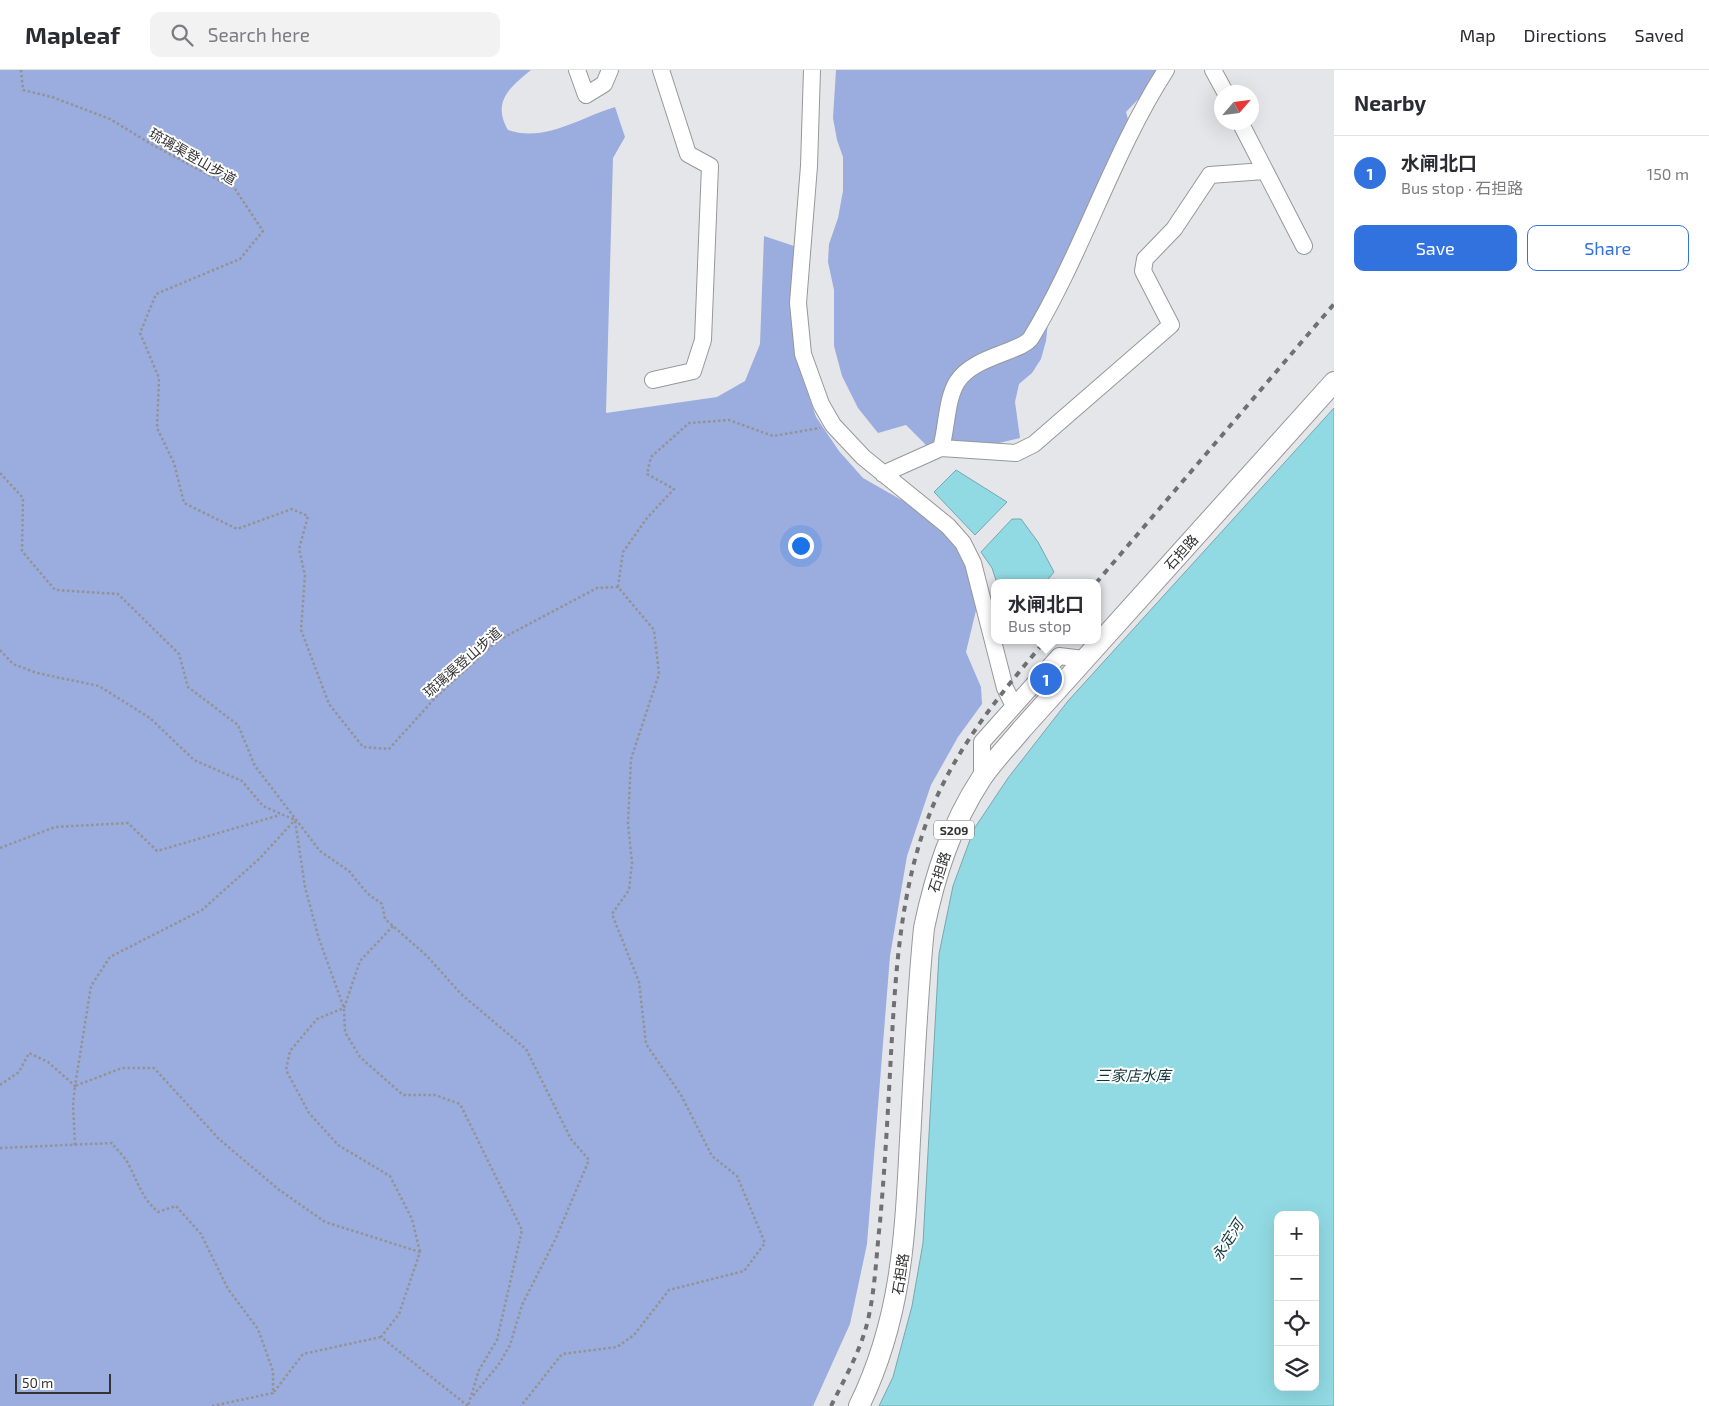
<!DOCTYPE html>
<html lang="en">
<head>
<meta charset="utf-8">
<style>
	body { margin:0; font-family:"Exo 2","Noto Sans SC",sans-serif; background:#f2f2f3; color:#2b2b33 }
	.controls { position:absolute; right:15px; bottom:15px; display:grid; overflow:hidden; border-radius:10px; box-shadow:0 5px 20px #0002 }
	.controls button { width:45px; height:45px; display:grid; place-items:center; padding:0; border:0; border-bottom:1px solid #e1e1e2; background:#fff; color:#2b2b33; font:25px sans-serif }
	.compass { position:absolute; left:1214px; top:15px; width:45px; height:45px; border-radius:50%; background:#fff; box-shadow:0 5px 20px #0002; rotate:62deg }
	.scale { position:absolute; left:15px; bottom:12px; width:96px; box-sizing:border-box; padding-left:5px; border:2px solid #333334; border-top:0; font-size:14px; line-height:18px; white-space:nowrap; color:#333334; -webkit-text-stroke:4px #fff; paint-order:stroke }
	.you { position:absolute; left:800px; top:475px; width:18px; height:18px; margin:-12px; border:4px solid #fff; border-radius:50%; background:#1a73e8; box-shadow:0 0 0 8px #1a73e833 }
	.badge { display:grid; place-items:center; width:32px; height:32px; border-radius:50%; background:#3272df; color:#fff; font-size:16px; font-weight:700 }
	.pin { position:absolute; translate:-50% -50%; border:2px solid #fff; box-shadow:0 1px 5px #0006 }
	.popup { position:absolute; left:991px; top:509px; width:110px; height:65px; box-sizing:border-box; display:grid; place-content:center; border-radius:10px; background:#fff; filter:drop-shadow(0 1px 4px #0005); font-size:16px; white-space:nowrap; color:#7c7c81 }
	.popup b { font-size:19px; color:#2b2b33 }
	.popup::after { content:''; position:absolute; left:50%; top:100%; margin-left:-10px; border:10px solid transparent; border-top-color:#fff }
	.list { margin:0; padding:0; list-style:none }
	h2 { display:flex; justify-content:space-between; align-items:center; height:65px; margin:0; padding:0 20px; font-size:21px }
	h2 small { font-size:16px; font-weight:400; color:#7c7c81 }
	.list li { display:grid; grid-template-columns:32px 1fr auto; gap:15px; align-items:center; box-sizing:border-box; height:75px; padding:0 20px; border-top:1px solid #e1e1e2 }
	.list b { display:block; font-size:19px; white-space:nowrap }
	.list p { margin:0; font-size:16px; white-space:nowrap; color:#7c7c81 }
	.list em { font-size:16px; font-style:normal; color:#7c7c81 }
	.actions { display:flex; gap:10px; padding:15px 20px }
	.actions a { flex:1; padding:11px 0; border:1px solid #3272df; border-radius:10px; text-align:center; font-size:18px; color:#3272df }
	.actions .main { background:#3272df; color:#fff }
	.icon { flex:none; width:28px; height:28px; fill:none; stroke:currentColor; stroke-width:2; stroke-linecap:round; stroke-linejoin:round }
	.map { position:relative; flex:none; width:1334px; height:1336px; overflow:hidden }
	header { display:flex; align-items:center; gap:30px; box-sizing:border-box; height:70px; padding:0 25px; background:#fff; border-bottom:1px solid #e1e1e2 }
	header strong { font-size:24px }
	nav { display:flex; gap:28px; margin-inline-start:auto; font-size:18px }
	.search { width:350px; height:45px; background:#f2f2f3; display:flex; align-items:center; gap:12px; box-sizing:border-box; padding:0 18px; border-radius:10px; color:#7c7c81; font-size:19px }
	main { display:flex }
	aside { flex:1; background:#fff }
	.map>svg:first-child { display:block }
	.forest { fill:#9aadde }
	.water { fill:#91dae3; stroke:#75a8ae; fill-rule:evenodd }
	.lines { fill:none; stroke-linecap:round; stroke-linejoin:round }
	.minor-casing { stroke:#97989b; stroke-width:18 }
	.major-casing { stroke:#97989b; stroke-width:22 }
	.path { stroke:#939395; stroke-width:2.5; stroke-dasharray:2.5 2.5; stroke-linecap:butt }
	.minor { stroke:#fff; stroke-width:16 }
	.major { stroke:#fff; stroke-width:20 }
	.rail { stroke:#6f7071; stroke-width:4; stroke-dasharray:6 6; stroke-linecap:butt }
	.labels { text-anchor:middle; dominant-baseline:central; stroke-width:4; stroke-linejoin:round; paint-order:stroke }
	.shield { fill:#fff; stroke:#707071; stroke-width:1 }
	.shield-label { font-size:12px; font-weight:bold; fill:#333334 }
	.street-label { font-size:14px; fill:#333334; stroke:#fff }
	.water-label { font-size:15px; font-style:italic; fill:#13373c; stroke:#fff }
</style>
</head>
<body>
<header>
<strong>Mapleaf</strong>
<div class="search"><svg class="icon" aria-label="search" viewBox="0 0 24 24"><circle cx="10" cy="10" r="6"/><path d="M15 15l6 6"/></svg>Search here</div>
<nav><a>Map</a><a>Directions</a><a>Saved</a></nav>
</header>
<main>
<div class="map">
<svg width="1334" height="1336" viewBox="0 0 1334 1336">
	<rect width="100%" height="100%" fill="#e5e6e9"/>
	<path class="forest" d="M 0,0 L 531,0 C 509,18 492,32 508,60 C 545,73 581,47 615,37 L 625,67 L 613,88 L 606,343 L 717,327 L 745,311 L 760,274 L 764,166 L 797,177 L 796,266 L 804,312 L 816,347 L 839,381 L 863,408 L 912,436 L 934,445 L 956,478 L 973,513 L 978,532 L 966,582 L 981,617 L 982,634 L 958,667 L 931,715 L 907,786 L 890,886 L 867,1174 L 850,1254 L 813,1336 L 0,1336 Z
		M 836,0 L 1166,0 L 1126,42 L 1132,64 L 1050,233 L 1046,271 L 1041,289 L 1032,303 L 1019,314 L 1015,332 L 1020,368 L 961,382 L 930,379 L 906,355 L 878,363 L 858,338 L 842,306 L 834,276 L 834,220 L 828,192 L 829,174 L 838,148 L 843,121 L 843,87 L 837,70 L 833,48 Z"/>
	<path class="water" d="M 1334,338 L 1334,1336 L 879,1336 L 893,1307 L 912,1236 L 923,1173 L 939,884 L 953,816 L 974,759 L 1008,708 L 1068,631 ZM 1278,1145 L 1315,1145 L 1315,1317 L 1278,1317 Z
		M 956,400 L 1007,432 L 975,465 L 934,422 Z
		M 1012,449 L 1021,449 L 1038,472 L 1054,502 L 1045,513 L 997,513 L 992,498 L 981,482 Z"/>
	<g class="lines">
		<defs>
			<path id="minor" d="M 577,0 L 586,25 L 604,14 L 610,0
				M 812,0 L 809,96 L 798,233 L 803,284 L 821,334 L 833,355 L 863,387 L 948,456 L 963,473 L 973,493 L 1005,618 L 1014,636
				M 1213,0 L 1225,22
				M 1240,52 L 1304,176
				M 653,310 L 693,301 L 703,270 L 710,96 L 688,84 L 661,0
				M 941,378 L 1016,383 L 1034,374 L 1171,255 L 1143,201 L 1145,189 L 1174,159 L 1210,105 L 1264,101
				M 883,404 L 941,378 C 947,358 946,330 957,312 C 973,286 1022,282 1031,268 C 1083,182 1112,84 1166,0
				M 982,708 L 982,672 L 1059,586 L 1084,589"/>
			<path id="major" d="M 859,1336 C 902,1248 905,1165 910,1070 C 914,999 917,928 924,858 C 935,805 951,755 981,709 C 993,691 1009,675 1022,659 L 1334,312"/>
		</defs>
		<use href="#minor" class="minor-casing"/>
		<use href="#major" class="major-casing"/>
		<path class="path" d="M 21,0 L 23,20 L 52,27 L 110,49 L 151,74 L 235,119 L 263,161 L 240,189 L 156,224 L 140,263 L 159,308 L 157,358 L 174,393 L 184,433 L 237,459 L 292,439 L 308,446 L 299,479 L 305,505 L 301,560 L 329,634 L 363,677 L 389,679 L 436,627 L 497,571 L 597,518 L 618,517 L 654,560 L 659,604 L 631,689 L 628,753 L 632,793 L 629,820 L 612,844 L 639,912 L 646,974 L 681,1025 L 712,1086 L 737,1106 L 765,1173 L 744,1201 L 669,1220 L 634,1265 L 617,1277 L 562,1284 L 521,1336
			M 0,403 L 23,428 L 22,481 L 55,520 L 118,524 L 179,584 L 188,617 L 238,655 L 255,696 L 320,781 L 349,801 L 367,823 L 382,834 L 385,849 L 427,886 L 461,924 L 526,979 L 571,1069 L 589,1090 L 555,1170 L 522,1235 L 510,1275 L 499,1294 L 472,1327
			M 618,517 L 623,482 L 647,448 L 674,419 L 647,404 L 651,387 L 689,353 L 729,350 L 773,366 L 820,358
			M 0,580 L 13,594 L 37,603 L 99,616 L 150,648 L 194,690 L 242,711 L 263,736 L 295,750 L 305,817 L 319,869 L 344,938 L 345,962 L 360,987 L 403,1025 L 435,1025 L 460,1034 L 522,1160 L 497,1270 L 479,1300 L 468,1336
			M 0,778 L 55,757 L 128,753 L 157,781 L 280,745
			M 393,856 L 360,891 L 344,938 L 317,949 L 290,981 L 286,1000 L 309,1043 L 338,1075 L 390,1106 L 412,1149 L 420,1182
			M 0,1015 L 19,1002 L 29,983 L 48,992 L 75,1016 L 91,916 L 110,887 L 202,840 L 259,789 L 295,750
			M 75,1075 L 73,1034 L 75,1016 L 122,998 L 154,998 L 219,1069 L 278,1119 L 325,1152 L 420,1182 L 399,1244 L 381,1267 L 468,1336
			M 0,1078 L 112,1073 C 117,1080 125,1087 129,1095 C 138,1113 142,1128 158,1142 L 176,1136 L 201,1164 L 228,1219 L 258,1259 L 273,1301 L 273,1323 L 212,1336
			M 274,1322 L 303,1284 L 381,1267"/>
		<use href="#minor" class="minor"/>
		<use href="#major" class="major"/>
		<path class="rail" d="M 1096,513 L 1334,234
			M 831,1336 C 843,1312 857,1287 865,1261 C 875,1228 876,1186 880,1152 C 885,1096 888,1040 891,984 C 896,895 901,802 940,720 C 967,664 1006,617 1046,570"/>
	</g>
	<g class="labels">
		<rect class="shield" x="934" y="750.5" width="40" height="19" rx="4"/>
		<g class="shield-label">
			<text x="954" y="760">S209</text>
		</g>
		<g class="street-label">
			<text transform="translate(193 86) rotate(30)">琉璃渠登山步道</text>
			<text transform="translate(1181 482) rotate(-48)">石担路</text>
			<text transform="translate(462 592) rotate(-41)">琉璃渠登山步道</text>
			<text transform="translate(939 802) rotate(-72)">石担路</text>
			<text transform="translate(900 1204) rotate(-81)">石担路</text>
		</g>
		<g class="water-label">
			<text x="1133" y="1005">三家店水库</text>
			<text transform="translate(1227 1170) rotate(-57)">永定河</text>
		</g>
	</g>
</svg>
<div class="controls">
<button>+</button>
<button>−</button>
<button><svg class="icon" aria-label="locate" viewBox="0 0 24 24"><circle cx="12" cy="12" r="6"/><path d="M12 2v4M12 18v4M2 12h4M18 12h4"/></svg></button>
<button><svg class="icon" aria-label="layers" viewBox="0 0 24 24"><path d="M12 4l9 5-9 5-9-5zM3 14l9 5 9-5"/></svg></button>
</div>
<svg class="compass" viewBox="-18 -18 36 36"><path d="M0-13l5 13h-10z" fill="#e53935"/><path d="M0 13l5-13h-10z" fill="#7c7c81"/></svg>
<div class="scale">50 m</div>
<div class="you"></div>
<div class="pin badge" style="left:1046px;top:609px">1</div>
<div class="popup"><b>水闸北口</b>Bus stop</div>
</div>
<aside>
<h2>Nearby<small></small></h2>
<ul class="list">
<li><span class="badge">1</span><div><b>水闸北口</b><p>Bus stop · 石担路</p></div><em>150 m</em></li>
</ul>
<div class="actions"><a class="main">Save</a><a>Share</a></div>
</aside>
</main>
</body>
</html>
